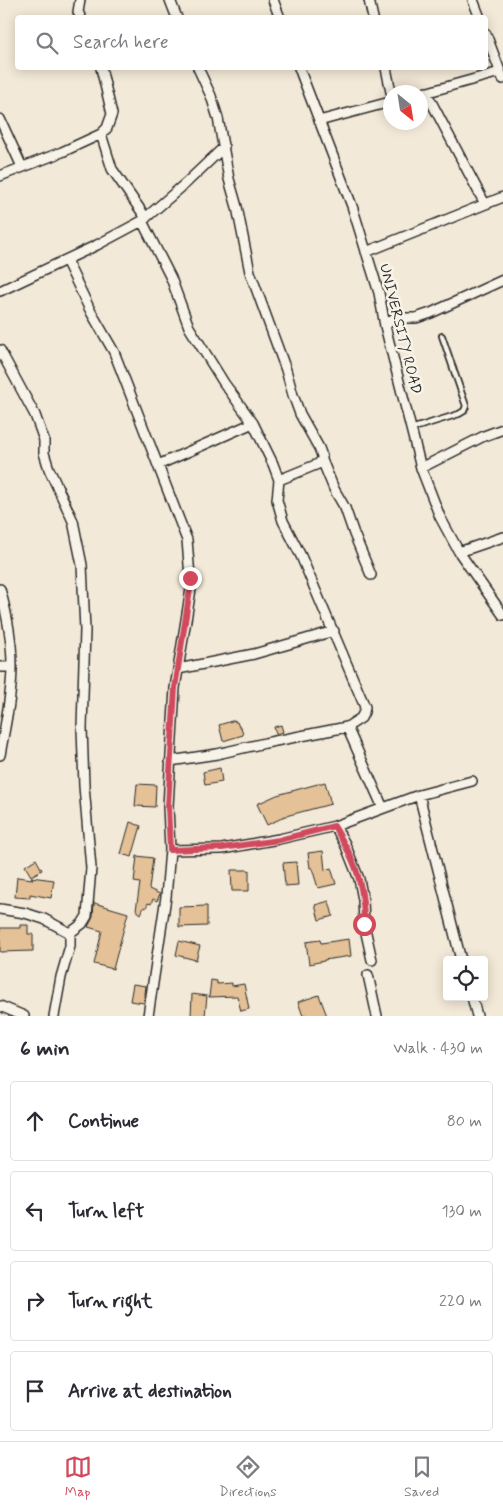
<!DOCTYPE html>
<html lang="en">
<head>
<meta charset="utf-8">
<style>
	body { margin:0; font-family:Mynerve,sans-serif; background:#f7f7f7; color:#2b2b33 }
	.controls { position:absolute; right:15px; bottom:15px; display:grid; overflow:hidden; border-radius:5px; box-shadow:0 2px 12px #0003 }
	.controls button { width:45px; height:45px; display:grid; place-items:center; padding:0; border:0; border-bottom:1px solid #e1e1e2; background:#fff; color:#2b2b33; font:25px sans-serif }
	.compass { position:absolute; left:383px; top:85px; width:45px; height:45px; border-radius:50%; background:#fff; box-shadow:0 2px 12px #0003; rotate:150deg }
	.stop { position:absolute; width:15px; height:15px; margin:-11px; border:4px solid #d1495b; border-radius:50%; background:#fff }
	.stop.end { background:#d1495b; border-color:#fff; box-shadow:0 1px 5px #0008 }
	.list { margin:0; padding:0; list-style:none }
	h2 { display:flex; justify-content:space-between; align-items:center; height:65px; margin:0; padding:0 20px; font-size:21px }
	h2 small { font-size:16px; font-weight:400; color:#7c7c81 }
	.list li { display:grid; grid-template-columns:32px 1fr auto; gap:15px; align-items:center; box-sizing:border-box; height:80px; margin:0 10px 10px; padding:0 10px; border:1px solid #e1e1e2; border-radius:5px }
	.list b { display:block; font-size:19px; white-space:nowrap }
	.list em { font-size:16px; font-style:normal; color:#7c7c81 }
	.icon { flex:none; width:28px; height:28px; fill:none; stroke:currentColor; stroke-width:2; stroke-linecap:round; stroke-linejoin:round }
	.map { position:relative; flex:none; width:503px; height:1016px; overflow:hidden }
	.search { position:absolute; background:#fff; box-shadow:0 2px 12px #0003; left:15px; right:15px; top:15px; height:55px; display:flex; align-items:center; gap:12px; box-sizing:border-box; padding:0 18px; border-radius:5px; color:#7c7c81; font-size:19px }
	.sheet { height:425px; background:#fff }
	nav { display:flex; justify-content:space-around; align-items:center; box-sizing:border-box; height:70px; border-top:1px solid #e1e1e2; background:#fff; font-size:14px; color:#7c7c81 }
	nav a { display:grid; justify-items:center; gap:2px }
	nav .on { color:#d1495b }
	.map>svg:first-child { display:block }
	.building { fill:#e4c196; stroke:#2b2b2b }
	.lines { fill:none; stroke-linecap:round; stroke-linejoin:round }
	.lane-casing { stroke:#2b2b2b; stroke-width:8 }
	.street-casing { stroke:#2b2b2b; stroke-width:12 }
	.lane { stroke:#f7f3e8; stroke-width:4.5 }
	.street { stroke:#f7f3e8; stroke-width:9 }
	.route { stroke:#d1495b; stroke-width:6 }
	.labels { text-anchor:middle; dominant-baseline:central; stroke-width:5; stroke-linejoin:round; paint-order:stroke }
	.street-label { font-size:15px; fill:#2b2b2b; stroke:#f7f3e8 }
</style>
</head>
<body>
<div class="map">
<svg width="503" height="1016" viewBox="0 0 503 1016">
	<rect width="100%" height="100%" fill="#f3e9d8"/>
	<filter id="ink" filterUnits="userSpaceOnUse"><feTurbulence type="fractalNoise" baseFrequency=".02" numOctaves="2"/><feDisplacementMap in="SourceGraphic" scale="10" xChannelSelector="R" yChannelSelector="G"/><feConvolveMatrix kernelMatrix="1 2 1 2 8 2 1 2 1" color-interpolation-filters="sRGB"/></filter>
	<g filter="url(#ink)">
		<path class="building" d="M 235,720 L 235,722 L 237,722 L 239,727 L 241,727 L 243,735 L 223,741 L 219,725 Z
			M 281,725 L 283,732 L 276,734 L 274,727 Z
			M 220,768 L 222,782 L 205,785 L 203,772 Z
			M 325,782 L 331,804 L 282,817 L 282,818 L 267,825 L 257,804 L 277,795 Z
			M 137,784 L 156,785 L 155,807 L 135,806 Z
			M 130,822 L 141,826 L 132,857 L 121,854 Z
			M 323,851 L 325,870 L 331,868 L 336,884 L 318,888 L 312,868 L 310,868 L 308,853 Z
			M 137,856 L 153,858 L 149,889 L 160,894 L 157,901 L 153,899 L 151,904 L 148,903 L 146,908 L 144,907 L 141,914 L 136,910 L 140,883 L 134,882 Z
			M 36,859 L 42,870 L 31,876 L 25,866 Z
			M 296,862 L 298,885 L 285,886 L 283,863 Z
			M 231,870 L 249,870 L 249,891 L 232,891 Z
			M 17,877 L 33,879 L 31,877 L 54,880 L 51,898 L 30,894 L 30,898 L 15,897 Z
			M 329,901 L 333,916 L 319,920 L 315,905 Z
			M 94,903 L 128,913 L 113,969 L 94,964 L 102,931 L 88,927 L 93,917 Z
			M 207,906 L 207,926 L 179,927 L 179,907 Z
			M 20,925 L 28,925 L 28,934 L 33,934 L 33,951 L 0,952 L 0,928 L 20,928 Z
			M 349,939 L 351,956 L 324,960 L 324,961 L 309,964 L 306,942 L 320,940 L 321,943 Z
			M 179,941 L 200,946 L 196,960 L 176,955 Z
			M 211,980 L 217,981 L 217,984 L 232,983 L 232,986 L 244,984 L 249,1009 L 241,1011 L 237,996 L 209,997 Z
			M 133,984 L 146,986 L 144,1003 L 130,1001 Z
			M 192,994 L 207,996 L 205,1016 L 191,1016 Z
			M 319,995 L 327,1016 L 303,1016 L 298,1002 Z"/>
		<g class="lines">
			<defs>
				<path id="lane" d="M 411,429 L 459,414 L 464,411 L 466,406 L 442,336"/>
				<path id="street" d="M 80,0 L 78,12 L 81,18
					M 170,0 L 177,18
					M 273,0 L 280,18
					M 369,0 L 373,18
					M 473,0 L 480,18
					M 486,34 L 503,79
					M 198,68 L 211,96 L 218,118 L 229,179 L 237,207 L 250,272 L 286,370 L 293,395 L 300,414 L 319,448 L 322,456 L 322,460 L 334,489 L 345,508 L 354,534 L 371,575
					M 299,68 L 352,206 L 379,293 L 385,326 L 421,468 L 440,517 L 459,552 L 503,537
					M 386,68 L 391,92
					M 426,92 L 485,204
					M 421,94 L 500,72
					M 0,119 L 22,167
					M 319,121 L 390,102
					M 101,134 L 112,169 L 146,218
					M 0,176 L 62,152 L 101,134 L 107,128 L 112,114 L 101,68
					M 142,221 L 186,183 L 224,147
					M 366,252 L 503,197
					M 66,260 L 91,312 L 114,352 L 187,540 L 191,589 L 175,688 L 168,806 L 170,850 L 166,897 L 148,1016
					M 0,291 L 97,245 L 142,221 L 171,278 L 189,327 L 224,383 L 253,423 L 273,464 L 279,480 L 277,500 L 283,521 L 301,556 L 365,707 L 364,712 L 361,718 L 347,727 L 265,743 L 217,754 L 170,761
					M 385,326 L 394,318 L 416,318 L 431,313 L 503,280
					M 0,350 L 35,415 L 44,440 L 44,453 L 49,469 L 73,521 L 82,565 L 85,630 L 82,728 L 84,786 L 91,868 L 87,916 L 82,924 L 70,933
					M 158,465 L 253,423
					M 421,468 L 484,436 L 503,429
					M 279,480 L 318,464 L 322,460
					M 459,552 L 503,615
					M 0,589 C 7,614 12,640 12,666 C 12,695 5,726 0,755
					M 0,667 L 12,667
					M 178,669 L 254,654 L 334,631
					M 347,727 L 383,808
					M 419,795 L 461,960
					M 335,826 L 345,844 L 359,879 L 363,900 L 364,924 L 372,960
					M 170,850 L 222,849 L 279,839 L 335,826 L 419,795 L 472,781
					M 0,909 L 25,913 L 44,919 L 70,933
					M 368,975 L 377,1016
					M 472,997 L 477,1016
					M 0,1006 L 24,1016
					M 54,1016 L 61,977 L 70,946 L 70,933"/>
			</defs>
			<use href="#lane" class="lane-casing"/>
			<use href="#street" class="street-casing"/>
			<use href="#lane" class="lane"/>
			<use href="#street" class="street"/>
		</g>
	</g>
	<g class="lines" filter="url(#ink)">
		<path class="route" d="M 190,578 L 190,589 L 175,688 L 168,806 L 170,850 L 222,848 L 279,840 L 334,826 C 344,843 355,861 359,880 C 363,894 364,909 364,924"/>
	</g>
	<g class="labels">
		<g class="street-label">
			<text transform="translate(400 329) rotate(76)">UNIVERSITY ROAD</text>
		</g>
	</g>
</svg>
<div class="controls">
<button><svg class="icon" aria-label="locate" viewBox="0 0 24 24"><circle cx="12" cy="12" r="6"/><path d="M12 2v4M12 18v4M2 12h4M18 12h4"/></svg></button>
</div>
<svg class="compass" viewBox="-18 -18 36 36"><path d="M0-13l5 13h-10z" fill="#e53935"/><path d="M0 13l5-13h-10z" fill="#7c7c81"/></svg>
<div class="stop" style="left:364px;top:924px"></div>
<div class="stop end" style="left:190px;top:578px"></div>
<div class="search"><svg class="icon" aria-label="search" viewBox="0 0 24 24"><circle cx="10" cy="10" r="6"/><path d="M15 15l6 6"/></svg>Search here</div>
</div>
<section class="sheet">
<h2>6 min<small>Walk · 430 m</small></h2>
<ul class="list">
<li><svg class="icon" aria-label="ahead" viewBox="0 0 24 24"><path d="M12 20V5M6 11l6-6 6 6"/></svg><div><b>Continue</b></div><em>80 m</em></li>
<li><svg class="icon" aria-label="left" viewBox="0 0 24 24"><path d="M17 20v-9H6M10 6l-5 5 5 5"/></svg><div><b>Turn left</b></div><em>130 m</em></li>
<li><svg class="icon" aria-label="right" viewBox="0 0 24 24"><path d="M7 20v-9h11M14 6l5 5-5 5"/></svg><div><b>Turn right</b></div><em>220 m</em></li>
<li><svg class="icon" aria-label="arrive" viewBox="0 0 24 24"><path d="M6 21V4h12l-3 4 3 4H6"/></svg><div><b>Arrive at destination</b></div></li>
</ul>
</section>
<nav>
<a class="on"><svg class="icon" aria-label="map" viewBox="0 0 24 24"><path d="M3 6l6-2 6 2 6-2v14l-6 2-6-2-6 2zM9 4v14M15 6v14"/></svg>Map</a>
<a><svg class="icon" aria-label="directions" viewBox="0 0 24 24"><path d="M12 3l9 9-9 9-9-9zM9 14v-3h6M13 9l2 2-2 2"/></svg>Directions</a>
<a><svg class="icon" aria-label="saved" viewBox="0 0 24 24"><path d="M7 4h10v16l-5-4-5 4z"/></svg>Saved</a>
</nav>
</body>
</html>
